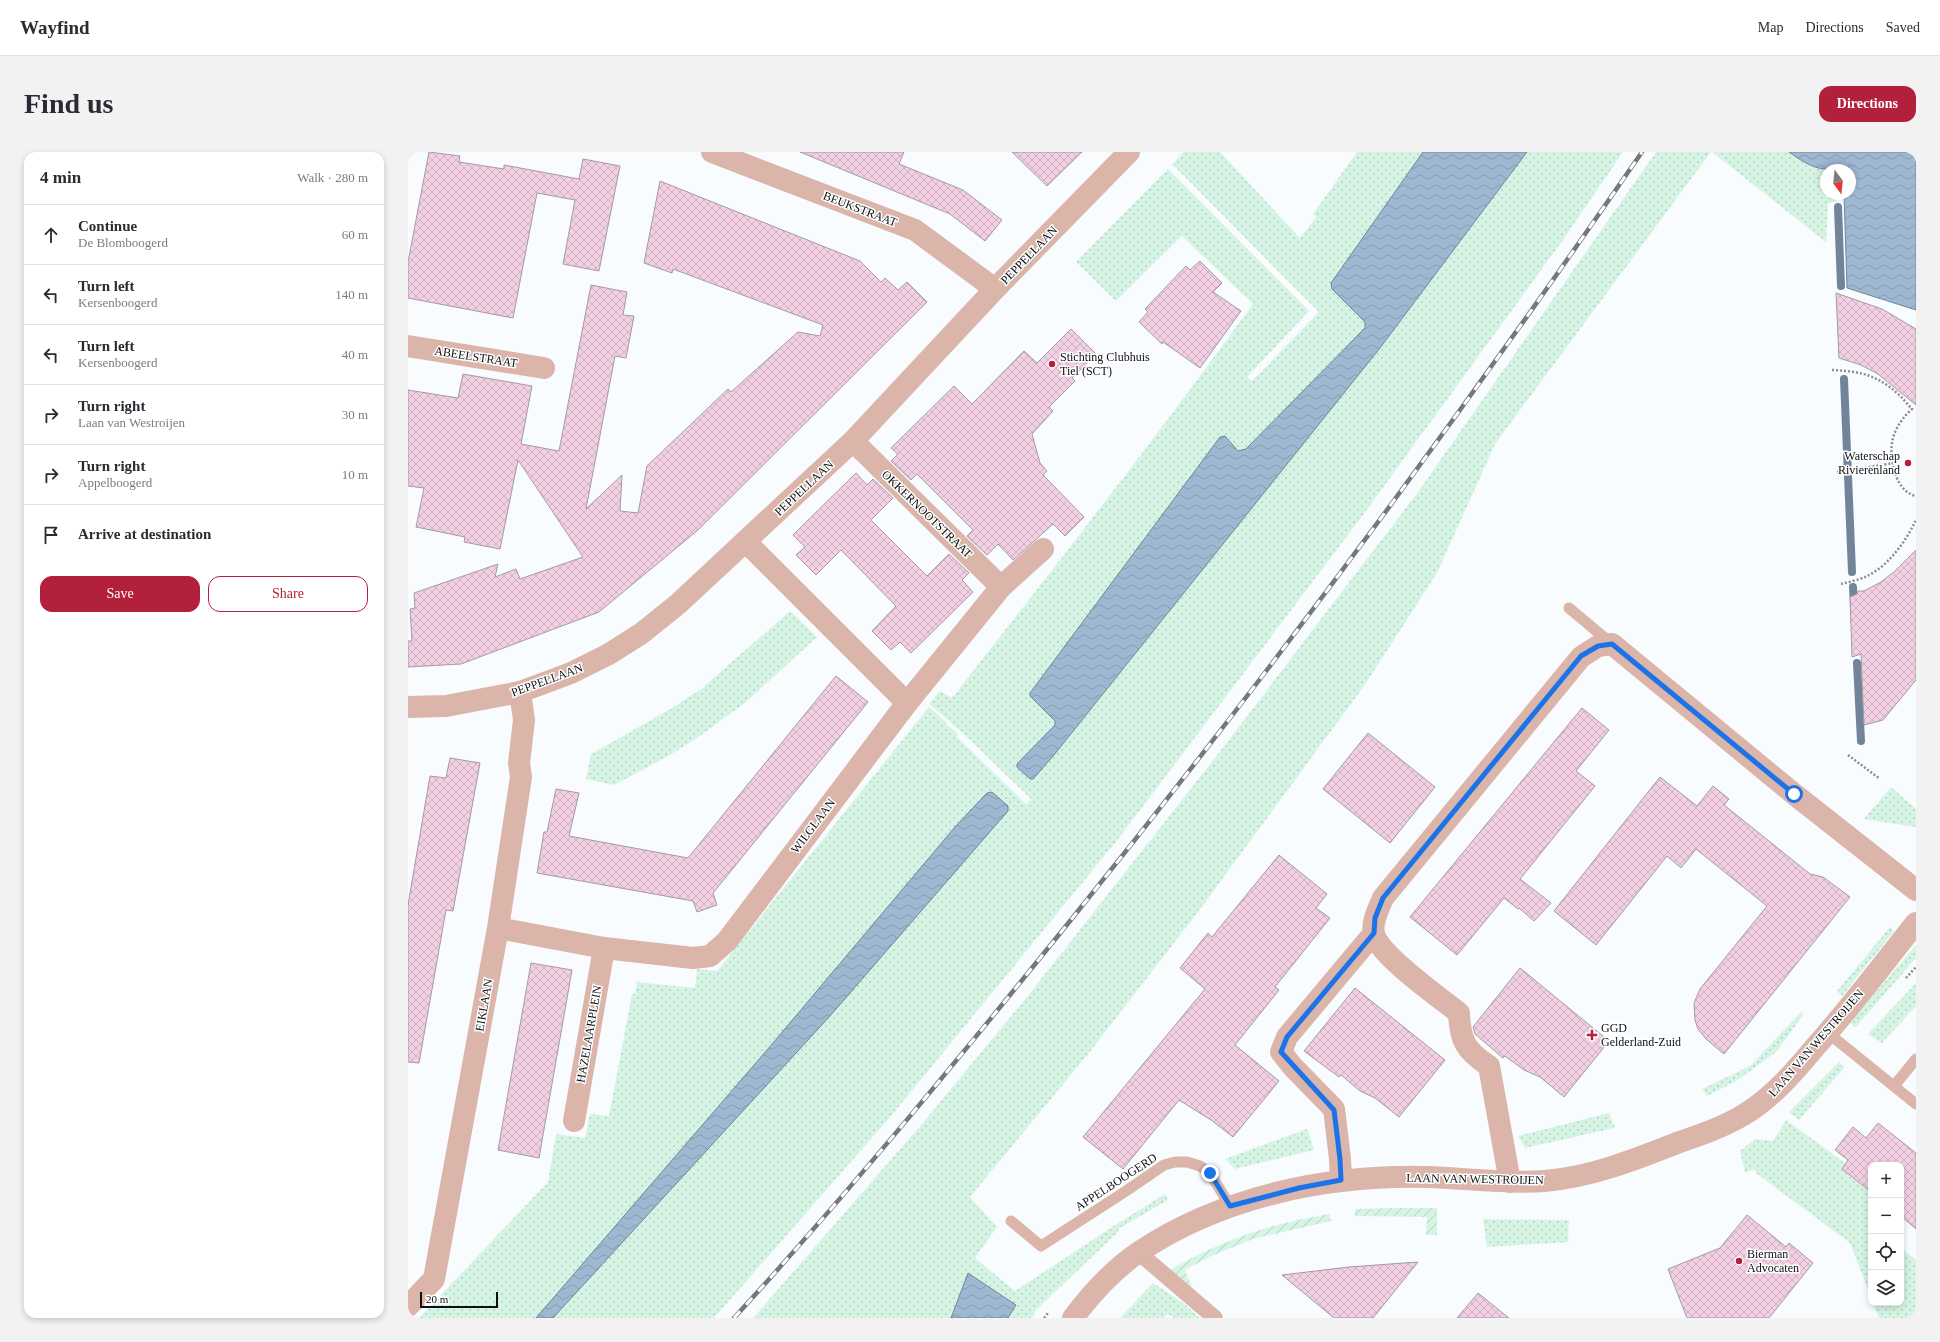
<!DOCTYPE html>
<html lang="en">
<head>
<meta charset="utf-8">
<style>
	body { margin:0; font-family:"Times New Roman",serif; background:#f2f2f3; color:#2b2b33 }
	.controls { position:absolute; right:12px; bottom:12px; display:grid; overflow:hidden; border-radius:8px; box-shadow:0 2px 6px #0003 }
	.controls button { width:36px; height:36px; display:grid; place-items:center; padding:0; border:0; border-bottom:1px solid #e1e1e2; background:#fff; color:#2b2b33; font:20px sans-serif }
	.compass { position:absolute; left:1412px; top:12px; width:36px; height:36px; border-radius:50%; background:#fff; box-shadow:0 2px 6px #0003; rotate:165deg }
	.scale { position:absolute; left:12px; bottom:10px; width:78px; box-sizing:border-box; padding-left:4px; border:2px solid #0c0e11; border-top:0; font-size:11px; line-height:14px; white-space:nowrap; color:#0c0e11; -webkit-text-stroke:3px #fff; paint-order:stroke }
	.stop { position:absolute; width:12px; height:12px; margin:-9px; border:3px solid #1a73e8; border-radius:50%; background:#fff }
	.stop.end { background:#1a73e8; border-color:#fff; box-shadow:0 1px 4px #0008 }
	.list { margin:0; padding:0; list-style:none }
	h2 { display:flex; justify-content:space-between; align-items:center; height:52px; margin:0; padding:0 16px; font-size:17px }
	h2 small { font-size:13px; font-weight:400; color:#7c7c81 }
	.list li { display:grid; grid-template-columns:26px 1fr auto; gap:12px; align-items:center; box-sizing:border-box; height:60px; padding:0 16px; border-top:1px solid #e1e1e2 }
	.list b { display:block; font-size:15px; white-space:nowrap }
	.list p { margin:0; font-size:13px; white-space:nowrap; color:#7c7c81 }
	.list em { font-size:13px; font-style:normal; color:#7c7c81 }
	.actions { display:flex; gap:8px; padding:12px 16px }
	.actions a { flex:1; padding:9px 0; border:1px solid #b2203c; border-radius:12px; text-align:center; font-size:14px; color:#b2203c }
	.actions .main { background:#b2203c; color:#fff }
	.icon { flex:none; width:22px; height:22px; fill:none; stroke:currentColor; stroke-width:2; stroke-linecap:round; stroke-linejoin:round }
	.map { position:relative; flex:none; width:1508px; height:1166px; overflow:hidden; border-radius:12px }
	header { display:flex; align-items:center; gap:24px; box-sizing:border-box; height:56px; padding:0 20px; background:#fff; border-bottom:1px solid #e1e1e2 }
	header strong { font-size:19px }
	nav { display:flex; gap:22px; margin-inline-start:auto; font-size:14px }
	.intro { display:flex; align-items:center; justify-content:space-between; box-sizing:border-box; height:96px; padding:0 24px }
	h1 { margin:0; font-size:28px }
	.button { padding:10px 18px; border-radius:12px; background:#b2203c; color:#fff; font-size:14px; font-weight:700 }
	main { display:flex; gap:24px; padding:0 24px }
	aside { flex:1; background:#fff; border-radius:12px; box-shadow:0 2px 6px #0003 }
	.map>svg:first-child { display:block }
	.grass { fill:url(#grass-dots) }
	.garden { fill:url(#garden-furrows) }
	.water { fill:url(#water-waves); stroke:#728598 }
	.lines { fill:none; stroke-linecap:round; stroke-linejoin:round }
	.stream { stroke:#728598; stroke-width:8 }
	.building { fill:url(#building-cross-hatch); stroke:#a49ba0 }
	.path { stroke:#8a8c8f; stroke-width:2.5; stroke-dasharray:2 2; stroke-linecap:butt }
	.service { stroke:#dbb4aa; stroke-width:11 }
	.pedestrian { stroke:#dbb4aa; stroke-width:16 }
	.minor { stroke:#dbb4aa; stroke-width:22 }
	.tertiary { stroke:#dbb4aa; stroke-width:22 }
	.rail-casing { stroke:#75787b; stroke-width:4.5 }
	.rail { stroke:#fff; stroke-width:3; stroke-dasharray:9; stroke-linecap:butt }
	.route { stroke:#1a73e8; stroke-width:5 }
	.poi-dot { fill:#b2203c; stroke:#fff; stroke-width:1.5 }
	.labels { text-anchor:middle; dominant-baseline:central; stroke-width:3; stroke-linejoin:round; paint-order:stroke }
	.street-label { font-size:12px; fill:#0c0e11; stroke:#fff }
	.poi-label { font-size:12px; fill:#0c0e11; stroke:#fff; text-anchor:start }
</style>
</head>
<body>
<header>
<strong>Wayfind</strong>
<nav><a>Map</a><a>Directions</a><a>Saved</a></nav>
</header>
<div class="intro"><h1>Find us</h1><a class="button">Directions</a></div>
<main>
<aside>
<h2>4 min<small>Walk · 280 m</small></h2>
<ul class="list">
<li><svg class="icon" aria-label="ahead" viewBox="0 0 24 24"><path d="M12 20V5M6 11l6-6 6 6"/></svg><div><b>Continue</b><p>De Blomboogerd</p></div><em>60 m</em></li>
<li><svg class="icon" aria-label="left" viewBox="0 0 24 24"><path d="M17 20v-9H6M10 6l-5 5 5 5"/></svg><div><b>Turn left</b><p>Kersenboogerd</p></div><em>140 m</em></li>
<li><svg class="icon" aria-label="left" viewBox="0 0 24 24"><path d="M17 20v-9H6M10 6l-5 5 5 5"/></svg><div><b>Turn left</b><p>Kersenboogerd</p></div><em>40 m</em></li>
<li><svg class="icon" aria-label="right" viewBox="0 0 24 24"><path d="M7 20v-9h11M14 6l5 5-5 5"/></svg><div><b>Turn right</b><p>Laan van Westroijen</p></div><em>30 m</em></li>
<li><svg class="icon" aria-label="right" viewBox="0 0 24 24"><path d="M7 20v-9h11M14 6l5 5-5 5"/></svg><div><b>Turn right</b><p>Appelboogerd</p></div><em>10 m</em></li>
<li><svg class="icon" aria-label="arrive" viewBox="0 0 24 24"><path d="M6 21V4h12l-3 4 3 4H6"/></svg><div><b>Arrive at destination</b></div></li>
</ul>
<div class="actions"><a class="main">Save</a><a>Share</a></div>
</aside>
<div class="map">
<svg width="1508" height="1166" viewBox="0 0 1508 1166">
	<defs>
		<pattern id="grass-dots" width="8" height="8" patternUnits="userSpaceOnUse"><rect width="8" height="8" fill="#d6f4e4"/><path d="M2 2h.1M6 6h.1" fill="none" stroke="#b6d0c3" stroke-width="1.8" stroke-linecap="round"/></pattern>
		<pattern id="garden-furrows" width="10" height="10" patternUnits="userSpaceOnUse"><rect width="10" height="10" fill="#d6f4e4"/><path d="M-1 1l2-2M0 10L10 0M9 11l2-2" fill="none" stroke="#b6d0c3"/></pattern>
		<pattern id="water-waves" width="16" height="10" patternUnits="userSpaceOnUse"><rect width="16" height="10" fill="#9eb8d2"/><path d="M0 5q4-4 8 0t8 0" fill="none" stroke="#879db3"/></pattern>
		<pattern id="building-cross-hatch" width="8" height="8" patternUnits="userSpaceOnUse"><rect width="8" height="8" fill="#f2cfe3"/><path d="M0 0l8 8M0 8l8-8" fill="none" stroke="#ceb1c2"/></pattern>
	</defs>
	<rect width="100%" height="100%" fill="#f9fcff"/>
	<path class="grass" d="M 776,0 L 812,0 L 892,86 L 908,65 L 905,62 L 949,0 L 1015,0 L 923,131 L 924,137 L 957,170 L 957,176 L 838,297 L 830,299 L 817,284 L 622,544 L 647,569 L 647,573 L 610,612 L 625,627 L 972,196 L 1119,0 L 1215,0 L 1155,88 L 955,363 L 711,686 L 483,964 L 306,1166 L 145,1166 L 422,864 L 600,659 L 579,641 L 547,675 L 365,891 L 128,1166 L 11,1166 L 140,1030 L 148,982 L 177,986 L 182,962 L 201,964 L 224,842 L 227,842 L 229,830 L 287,836 L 289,817 L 309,819 L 521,555 L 538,570 L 538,572 L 550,582 L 549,585 L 618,652 L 623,647 L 556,582 L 521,552 L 532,539 L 544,546 C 646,416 748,286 845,152 L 774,84 L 708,149 L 668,110 L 760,17 L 901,159 L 839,225 L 844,229 L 911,160 L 764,12 Z
		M 1248,0 L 1303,0 L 1087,292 L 1029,421 L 956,534 L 790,760 L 680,902 L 562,1045 L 589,1075 L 567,1106 L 607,1139 L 709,1072 L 757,1042 L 760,1048 L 710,1077 L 711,1079 L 628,1158 L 624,1166 L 600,1166 L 608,1154 L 560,1121 L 543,1166 L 345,1166 L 514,972 L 623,840 L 814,597 L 1010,340 Z
		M 1304,0 L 1381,0 L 1398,12 L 1418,19 L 1418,42 L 1436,42 L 1436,45 L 1420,52 L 1418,90 Z
		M 382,459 L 409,485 L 337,551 L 289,586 L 262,603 L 206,633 L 178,627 L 183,602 L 261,558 L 293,537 Z
		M 1483,635 L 1508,657 L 1508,675 L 1456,667 Z
		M 1482,775 L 1486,779 L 1434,844 L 1429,839 Z
		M 1508,793 L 1508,806 L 1447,876 L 1442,870 Z
		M 1508,831 L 1508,854 L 1474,891 L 1460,882 Z
		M 1393,860 L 1396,862 L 1368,900 L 1330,928 L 1299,944 L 1294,937 L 1342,914 Z
		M 1431,910 L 1436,916 L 1391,968 L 1381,960 Z
		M 1201,961 L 1207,976 L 1117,996 L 1110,984 Z
		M 1378,968 L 1441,1014 L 1438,1021 L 1463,1041 L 1463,1145 L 1442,1091 L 1349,1022 L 1346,1017 L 1337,1021 L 1332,999 L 1347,987 L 1365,989 Z
		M 899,977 L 906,998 L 827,1017 L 817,1007 Z
		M 1075,1067 L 1161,1068 L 1160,1090 L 1079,1095 Z
		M 1493,1096 L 1508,1108 L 1508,1166 L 1471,1166 L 1465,1151 L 1493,1151 Z
		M 745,1131 L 774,1150 L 792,1166 L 766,1166 L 760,1162 L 756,1166 L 712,1166 Z"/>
	<path class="garden" d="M 988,1056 L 1029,1056 L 1029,1083 L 1018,1083 L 1019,1065 L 947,1064 L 947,1057 Z
		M 922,1062 L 923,1069 L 845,1087 L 801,1105 L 777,1118 L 784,1135 L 762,1118 C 816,1087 861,1072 922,1062 Z"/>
	<path class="water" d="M 1015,0 L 1119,0 L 972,196 L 646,603 L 625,627 L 622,627 L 609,615 L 609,612 L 647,573 L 647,569 L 622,544 L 622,541 L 812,285 L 817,284 L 830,299 L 838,297 L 957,176 L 957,170 L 924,137 L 923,131 Z
		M 1381,0 L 1508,0 L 1508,158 L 1439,136 L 1436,42 L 1442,42 L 1442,18 C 1412,18 1406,18 1381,0 Z
		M 584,640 L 600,654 L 600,659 L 422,864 L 145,1166 L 128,1166 L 365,891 L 547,675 L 579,641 Z
		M 560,1121 L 608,1153 L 600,1166 L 543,1166 Z"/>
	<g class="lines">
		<path class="stream" d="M 1430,55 L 1433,134
			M 1436,227 L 1444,420
			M 1445,435 L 1446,454
			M 1449,511 L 1453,589"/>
	</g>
	<path class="building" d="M 21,0 L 52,4 L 51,10 L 96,17 L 96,13 L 171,27 L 175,7 L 212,14 L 191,119 L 155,112 L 167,48 L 129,41 L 105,166 L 0,146 L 0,110 Z
		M 392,0 L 496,0 L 491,12 L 555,38 L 594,68 L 577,89 L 542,62 Z
		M 604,0 L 674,0 L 639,34 Z
		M 252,29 L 452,109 L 473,130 L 477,126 L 490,138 L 499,130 L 519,150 L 290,378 L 191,460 L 53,512 L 0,515 L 0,489 L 4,489 L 2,457 L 7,456 L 6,441 L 90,412 L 87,425 L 108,417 L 112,427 L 175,405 L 110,308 L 92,397 L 56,390 L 57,385 L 8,375 L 16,336 L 0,334 L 0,238 L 50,246 L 55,222 L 124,234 L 113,292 L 151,299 L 183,133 L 219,140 L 215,163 L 226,164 L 218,206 L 207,204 L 178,357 L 214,323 L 212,359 L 230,361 L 239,314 L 320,237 L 323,240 L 390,180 L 412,184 L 415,173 L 265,117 L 264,121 L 236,111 Z
		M 792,109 L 814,131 L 805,140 L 833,159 L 792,216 L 755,190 L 754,192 L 731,170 L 740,160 L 737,157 L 778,114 L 782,118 Z
		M 1428,141 L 1474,157 L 1508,177 L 1508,253 L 1470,222 L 1453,213 L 1431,206 Z
		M 663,177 L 688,202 L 664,226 L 667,229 L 641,255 L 645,259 L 624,282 L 632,311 L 639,319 L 635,323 L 676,365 L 657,384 L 645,372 L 605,408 L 590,392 L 579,403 L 559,384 L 565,378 L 509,322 L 503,328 L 483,309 L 490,302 L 483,296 L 546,234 L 564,252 L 616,199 L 629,211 Z
		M 448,321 L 459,333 L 465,327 L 485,346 L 463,368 L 519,424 L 541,402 L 561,421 L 554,428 L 565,440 L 503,501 L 492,490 L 483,498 L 464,479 L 488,454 L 433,398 L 408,423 L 388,403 L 397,395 L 385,383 Z
		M 1508,398 L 1508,528 L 1475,568 L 1456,573 L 1453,502 L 1444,505 L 1442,445 L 1449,442 L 1450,439 L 1456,439 L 1473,430 L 1487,419 Z
		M 428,524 L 460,550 L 305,741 L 309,753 L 289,760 L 285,749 L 129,721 L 136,680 L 139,680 L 148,637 L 171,641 L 161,684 L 280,706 Z
		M 1174,556 L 1201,578 L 1168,619 L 1187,634 L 1112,727 L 1143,751 L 1126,769 L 1111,756 L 1110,757 L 1096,746 L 1049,803 L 1002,765 Z
		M 960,581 L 1027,635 L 982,691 L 915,637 Z
		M 42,606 L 72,611 L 45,759 L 38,758 L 11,911 L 0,910 L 0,753 L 22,624 L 38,626 Z
		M 1252,625 L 1289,654 L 1305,634 L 1321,647 L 1316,653 L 1402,722 L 1415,725 L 1442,745 L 1316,902 L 1298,887 L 1290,877 L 1287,868 L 1286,851 L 1292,837 L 1359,754 L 1288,697 L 1273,716 L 1259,704 L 1188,793 L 1146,759 Z
		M 871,703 L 919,742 L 908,756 L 922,766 L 867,835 L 871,838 L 827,893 L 871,929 L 825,985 L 803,968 L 771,948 L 715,1017 L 675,985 L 797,837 L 772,816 L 800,781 L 804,785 Z
		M 123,811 L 164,818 L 131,1006 L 90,998 Z
		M 1112,816 L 1201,889 L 1156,945 L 1132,925 L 1116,918 L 1097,904 L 1095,906 L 1067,882 L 1065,875 Z
		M 947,836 L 1037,908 L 991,965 L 967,946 L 952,939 L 933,923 L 931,925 L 896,899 Z
		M 1470,971 L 1508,1001 L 1508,1077 L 1493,1064 L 1493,1013 L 1463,1013 L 1463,1040 L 1434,1017 L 1440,1008 L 1427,998 L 1445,975 L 1458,986 Z
		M 1339,1063 L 1378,1095 L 1381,1091 L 1405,1111 L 1361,1166 L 1279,1166 L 1260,1117 L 1312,1096 Z
		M 1010,1110 L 965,1166 L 926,1166 L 874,1123 L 941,1115 Z
		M 1070,1141 L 1101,1166 L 1049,1166 Z"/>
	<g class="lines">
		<path class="path" d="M 1424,218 C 1451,219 1469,223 1489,241 C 1495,246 1499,252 1504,257 C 1496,264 1488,275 1485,286 C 1481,300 1485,325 1495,336 C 1498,340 1503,342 1508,345
			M 1429,320 L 1486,311
			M 1433,432 C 1441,430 1450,428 1457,425 C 1480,415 1498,389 1508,368
			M 1440,603 L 1472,627
			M 1498,826 L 1508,815
			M 636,1166 L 640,1161"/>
		<path class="service" d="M 1161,456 L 1204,492
			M 1420,881 L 1508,952
			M 1486,934 L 1508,907
			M 603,1069 L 633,1094 L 718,1039 L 756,1013 L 767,1010 L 779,1010 L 792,1014 L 802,1021 L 822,1054"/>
		<path class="pedestrian" d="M 730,1100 L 807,1166"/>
		<path class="minor" d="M 304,0 L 507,78 L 587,137
			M 0,194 L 136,216
			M 445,289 L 593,435
			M 499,551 L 593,435 L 635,397
			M 0,555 L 38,554 L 112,540 L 163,521 L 201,502 L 234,481 L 270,452 L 445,289 L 587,137 L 721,0
			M 90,776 L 196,796 L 285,806 L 302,804 L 319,789 L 499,551 L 338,390
			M 166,969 L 196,796
			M 933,1028 L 932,1007 L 926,957 L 885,915 L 873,900 L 879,885 L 966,781
			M 1102,1030 L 1081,914 C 1058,899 1052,889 1051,861 C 1031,845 972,804 966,782 C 963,770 971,756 975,746 L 1173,505 L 1190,494 L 1204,492 L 1386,642 L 1508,738
			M 0,1154 L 26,1127 L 90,776 L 113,625 L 111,611 L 116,568 L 112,540"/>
		<path class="tertiary" d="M 665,1166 C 683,1142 706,1117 731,1100 C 815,1044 919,1023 1018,1025 C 1058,1026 1097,1032 1137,1029 C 1183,1025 1226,1008 1269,991 C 1292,983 1316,975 1337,962 C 1365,945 1387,919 1408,894 C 1443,855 1475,812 1508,771"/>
		<defs>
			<path id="rail" d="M 326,1166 C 443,1038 553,904 662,769 C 863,520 1053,263 1234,0"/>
		</defs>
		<use href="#rail" class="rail-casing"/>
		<use href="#rail" class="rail"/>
	</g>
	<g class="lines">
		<path class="route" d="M 802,1021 L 822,1054 L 891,1036 L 933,1028 L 932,1007 L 926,958 L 873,900 L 879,885 L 966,781 L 967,766 L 975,746 L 1173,504 L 1190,494 L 1204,492 L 1386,642"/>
	</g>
	<g class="poi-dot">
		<circle cx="644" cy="212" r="4"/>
		<circle cx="1500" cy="311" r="4"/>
		<path d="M1182 877h4v4h4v4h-4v4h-4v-4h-4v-4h4z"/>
		<circle cx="1331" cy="1109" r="4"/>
	</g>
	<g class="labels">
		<g class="street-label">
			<text transform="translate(452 57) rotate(21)">BEUKSTRAAT</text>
			<text transform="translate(621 103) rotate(-46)">PEPPELLAAN</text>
			<text transform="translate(68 205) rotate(9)">ABEELSTRAAT</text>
			<text transform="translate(396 336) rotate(-43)">PEPPELLAAN</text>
			<text transform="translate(519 362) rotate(44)">OKKERNOOTSTRAAT</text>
			<text transform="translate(139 528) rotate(-20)">PEPPELLAAN</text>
			<text transform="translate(405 674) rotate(-53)">WILGLAAN</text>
			<text transform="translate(76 853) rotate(-80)">EIKLAAN</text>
			<text transform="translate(181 882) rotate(-80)">HAZELAARPLEIN</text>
			<text transform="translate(1408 891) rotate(-49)">LAAN VAN WESTROIJEN</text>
			<text transform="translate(1067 1027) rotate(1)">LAAN VAN WESTROIJEN</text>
			<text transform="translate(708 1030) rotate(-33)">APPELBOOGERD</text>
		</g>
		<g class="poi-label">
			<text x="652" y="205">Stichting Clubhuis<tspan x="652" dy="14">Tiel (SCT)</tspan></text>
			<text x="1492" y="304" text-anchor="end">Waterschap<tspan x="1492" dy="14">Rivierenland</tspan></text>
			<text x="1193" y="876">GGD<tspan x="1193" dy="14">Gelderland-Zuid</tspan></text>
			<text x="1339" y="1102">Bierman<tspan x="1339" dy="14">Advocaten</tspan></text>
		</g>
	</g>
</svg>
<div class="controls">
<button>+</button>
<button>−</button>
<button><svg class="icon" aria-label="locate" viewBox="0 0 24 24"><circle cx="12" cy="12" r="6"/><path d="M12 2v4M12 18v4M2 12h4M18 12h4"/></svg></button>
<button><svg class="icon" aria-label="layers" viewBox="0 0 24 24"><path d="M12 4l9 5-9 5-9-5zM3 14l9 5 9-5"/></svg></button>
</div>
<svg class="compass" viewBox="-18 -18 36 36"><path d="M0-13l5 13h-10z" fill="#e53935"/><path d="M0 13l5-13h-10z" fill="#7c7c81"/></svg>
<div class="scale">20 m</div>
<div class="stop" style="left:1386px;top:642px"></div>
<div class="stop end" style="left:802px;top:1021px"></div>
</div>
</main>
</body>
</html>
